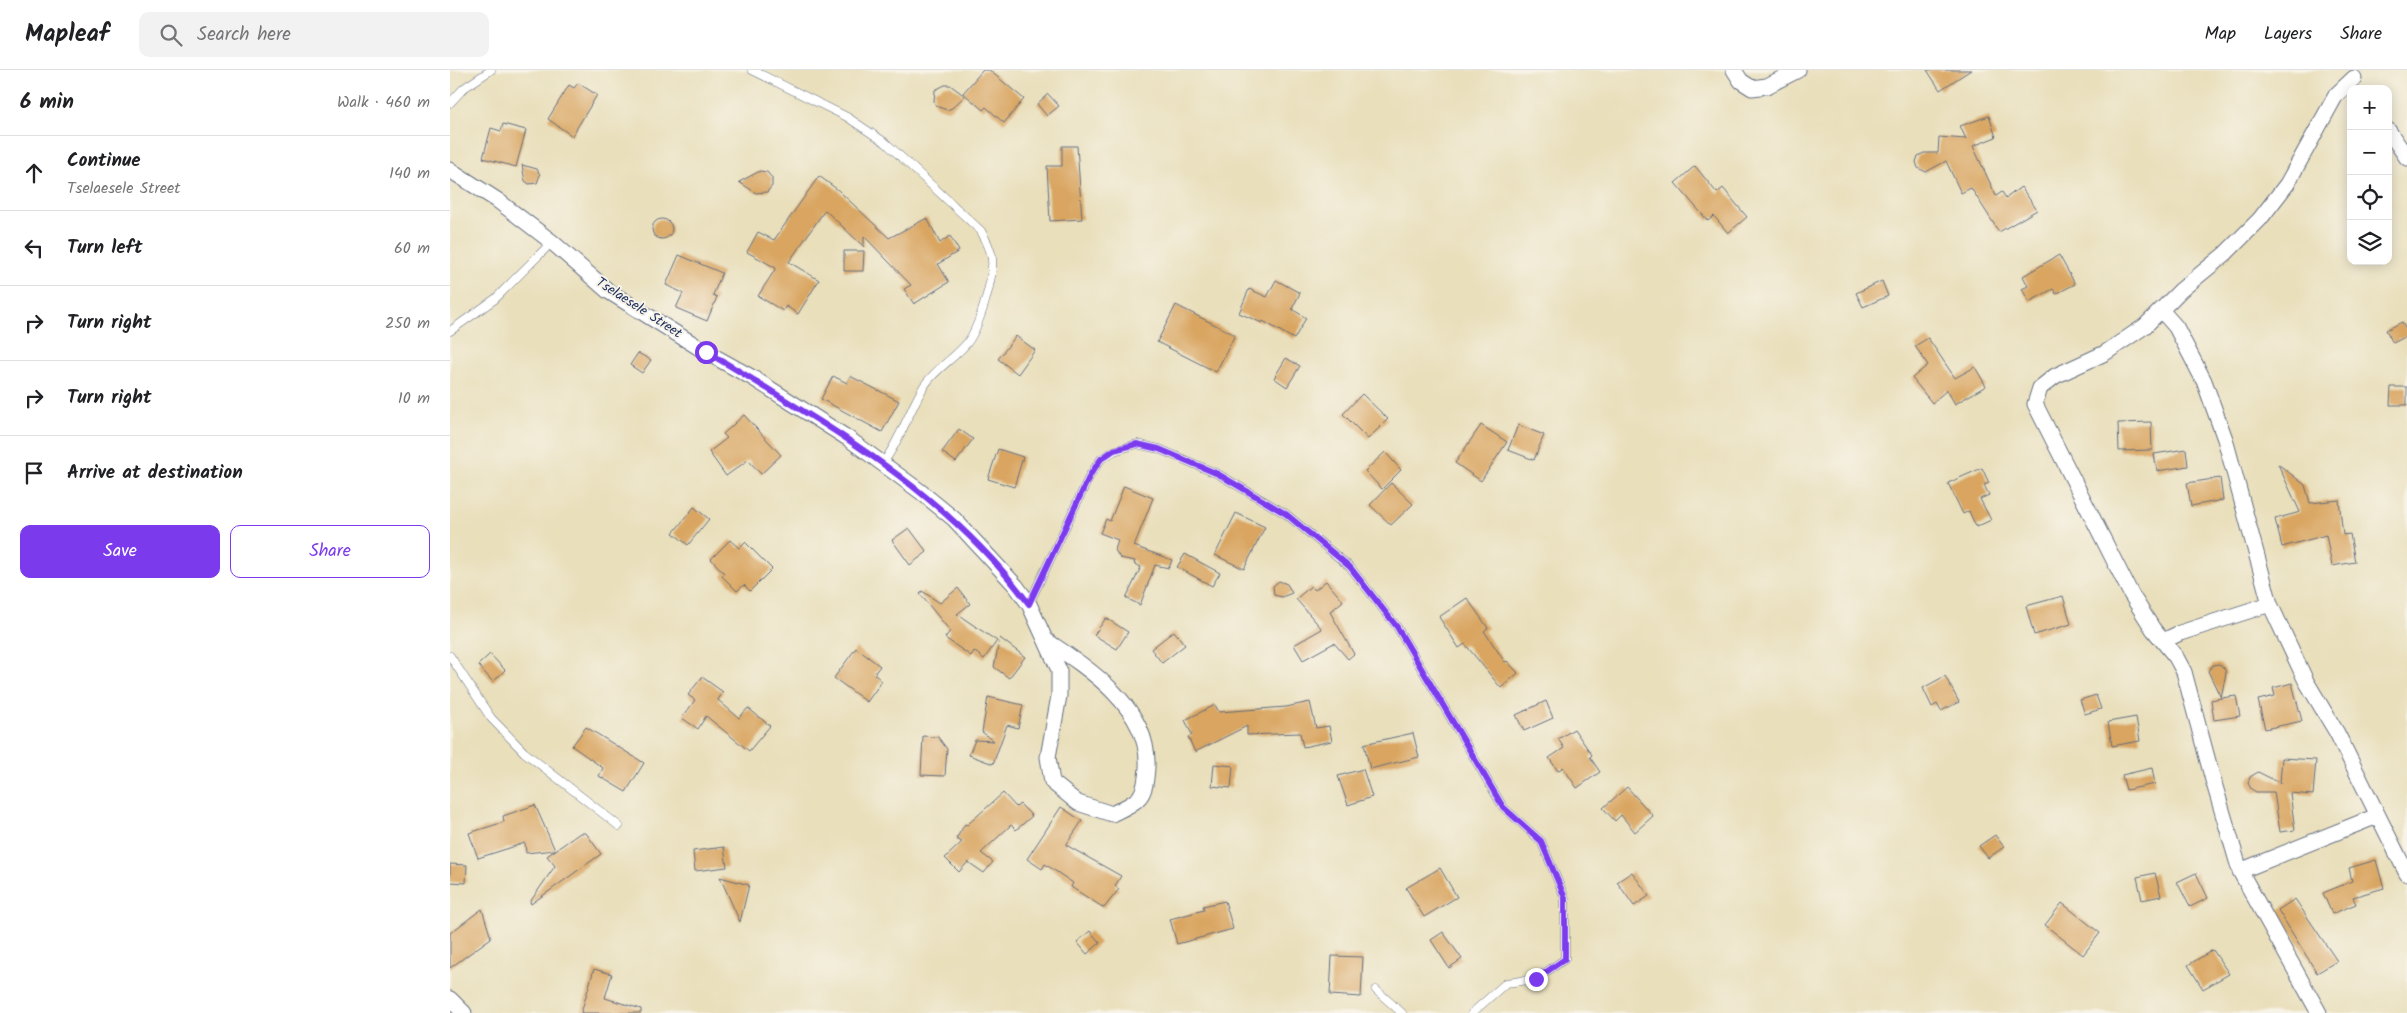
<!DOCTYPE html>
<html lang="en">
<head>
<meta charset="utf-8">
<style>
	body { margin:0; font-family:Kalam,sans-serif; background:#f2f2f2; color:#202124 }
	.controls { position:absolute; right:15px; top:15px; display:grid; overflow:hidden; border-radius:10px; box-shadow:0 2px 12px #0003 }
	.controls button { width:45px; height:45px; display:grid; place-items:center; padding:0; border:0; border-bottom:1px solid #e0e0e0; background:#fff; color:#202124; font:25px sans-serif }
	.stop { position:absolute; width:15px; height:15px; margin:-11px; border:4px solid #7c3aed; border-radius:50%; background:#fff }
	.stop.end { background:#7c3aed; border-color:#fff; box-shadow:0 1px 5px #0008 }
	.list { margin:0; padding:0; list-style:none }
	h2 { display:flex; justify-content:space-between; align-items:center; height:65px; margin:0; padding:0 20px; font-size:21px }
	h2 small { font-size:16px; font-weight:400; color:#757577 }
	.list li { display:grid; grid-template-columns:32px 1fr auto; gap:15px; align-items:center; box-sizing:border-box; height:75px; padding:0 20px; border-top:1px solid #e0e0e0 }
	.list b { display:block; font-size:19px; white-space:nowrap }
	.list p { margin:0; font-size:16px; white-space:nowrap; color:#757577 }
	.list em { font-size:16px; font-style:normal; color:#757577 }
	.actions { display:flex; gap:10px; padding:15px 20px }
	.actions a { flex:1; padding:11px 0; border:1px solid #7c3aed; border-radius:10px; text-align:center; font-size:18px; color:#7c3aed }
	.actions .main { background:#7c3aed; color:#fff }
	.icon { flex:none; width:28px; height:28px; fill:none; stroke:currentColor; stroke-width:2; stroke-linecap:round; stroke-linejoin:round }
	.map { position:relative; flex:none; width:1957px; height:943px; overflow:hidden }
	header { display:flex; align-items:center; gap:30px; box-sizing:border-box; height:70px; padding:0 25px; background:#fff; border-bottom:1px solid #e0e0e0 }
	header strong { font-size:24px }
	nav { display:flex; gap:28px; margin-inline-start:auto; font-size:18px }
	.search { width:350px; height:45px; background:#f2f2f2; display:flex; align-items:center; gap:12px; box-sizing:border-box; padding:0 18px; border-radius:10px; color:#757577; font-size:19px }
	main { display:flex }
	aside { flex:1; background:#fff }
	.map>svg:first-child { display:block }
	.building { fill:#d9a560 }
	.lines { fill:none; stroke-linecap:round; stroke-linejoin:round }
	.service-casing { stroke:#636d7f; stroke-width:9 }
	.minor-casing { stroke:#636d7f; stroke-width:17 }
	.service { stroke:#fff; stroke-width:8 }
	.minor { stroke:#fff; stroke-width:15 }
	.route { stroke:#7c3aed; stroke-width:6 }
	.labels { text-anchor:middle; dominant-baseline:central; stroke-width:4; stroke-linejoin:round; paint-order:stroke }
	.street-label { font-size:14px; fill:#1b2f5e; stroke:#f7f3e8 }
</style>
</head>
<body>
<header>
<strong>Mapleaf</strong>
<div class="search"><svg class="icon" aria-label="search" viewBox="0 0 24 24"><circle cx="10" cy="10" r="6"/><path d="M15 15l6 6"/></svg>Search here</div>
<nav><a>Map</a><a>Layers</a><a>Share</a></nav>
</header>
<main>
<aside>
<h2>6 min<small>Walk · 460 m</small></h2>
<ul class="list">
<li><svg class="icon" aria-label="ahead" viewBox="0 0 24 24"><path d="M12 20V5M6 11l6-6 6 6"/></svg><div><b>Continue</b><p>Tselaesele Street</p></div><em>140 m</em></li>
<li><svg class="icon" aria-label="left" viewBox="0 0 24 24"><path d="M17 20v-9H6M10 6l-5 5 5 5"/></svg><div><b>Turn left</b></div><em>60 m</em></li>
<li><svg class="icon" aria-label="right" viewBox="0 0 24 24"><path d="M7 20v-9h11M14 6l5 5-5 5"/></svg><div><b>Turn right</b></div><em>250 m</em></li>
<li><svg class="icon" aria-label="right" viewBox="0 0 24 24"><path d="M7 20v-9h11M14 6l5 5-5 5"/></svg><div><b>Turn right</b></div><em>10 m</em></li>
<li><svg class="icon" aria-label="arrive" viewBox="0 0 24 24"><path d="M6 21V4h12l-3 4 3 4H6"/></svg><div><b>Arrive at destination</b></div></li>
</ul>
<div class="actions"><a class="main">Save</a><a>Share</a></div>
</aside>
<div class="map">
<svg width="1957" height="943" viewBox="0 0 1957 943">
	<rect width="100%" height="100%" fill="#f7f3e8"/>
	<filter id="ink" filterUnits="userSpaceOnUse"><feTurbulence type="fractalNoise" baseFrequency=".02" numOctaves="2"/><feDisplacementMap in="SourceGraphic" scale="10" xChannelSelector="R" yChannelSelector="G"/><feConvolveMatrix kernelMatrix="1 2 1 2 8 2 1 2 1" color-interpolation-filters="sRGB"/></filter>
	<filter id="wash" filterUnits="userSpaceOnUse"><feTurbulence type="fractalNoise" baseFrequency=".0096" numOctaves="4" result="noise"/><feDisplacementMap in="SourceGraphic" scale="20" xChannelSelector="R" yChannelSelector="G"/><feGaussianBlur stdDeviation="1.12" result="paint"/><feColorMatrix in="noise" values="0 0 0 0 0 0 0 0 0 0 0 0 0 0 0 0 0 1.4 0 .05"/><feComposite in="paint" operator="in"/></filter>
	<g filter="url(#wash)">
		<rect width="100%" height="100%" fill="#e9dfbb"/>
		<g id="blocks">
			<path class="building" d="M 533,0 L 539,0 L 574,29 L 554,53 L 536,37 L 533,40 L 513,23 Z
				M 1477,0 L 1521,0 L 1490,20 Z
				M 128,13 L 147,25 L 122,66 L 98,49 L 119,15 L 124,18 Z
				M 495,15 L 500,15 L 515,26 L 502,38 L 497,40 L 486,36 L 484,31 L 485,20 Z
				M 598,24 L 609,36 L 597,46 L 587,34 Z
				M 1539,46 L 1546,67 L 1523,76 L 1546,126 L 1552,122 L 1556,128 L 1571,117 L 1587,140 L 1549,162 L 1521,118 L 1511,123 L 1496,91 L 1476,102 L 1468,98 L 1466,92 L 1468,86 L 1474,83 L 1488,83 L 1489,67 L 1516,69 L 1510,56 Z
				M 53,54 L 76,60 L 66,97 L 33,88 L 41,58 L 51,61 Z
				M 612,76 L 627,76 L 632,149 L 600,151 L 597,96 L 612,96 Z
				M 72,95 L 87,99 L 90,105 L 87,113 L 79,114 L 75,111 Z
				M 1245,96 L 1267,123 L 1273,118 L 1297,147 L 1278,163 L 1264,146 L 1258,151 L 1225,113 Z
				M 310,101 L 317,102 L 322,108 L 322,116 L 317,122 L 306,123 L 289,112 Z
				M 369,106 L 388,120 L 439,168 L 477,148 L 490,173 L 500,166 L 509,181 L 488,194 L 499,212 L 464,234 L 454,219 L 461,215 L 414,166 L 414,177 L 375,140 L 339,192 L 369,210 L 348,244 L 336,236 L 333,241 L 308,226 L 326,198 L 297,182 L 308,162 L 324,170 Z
				M202 159a10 10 0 1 1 20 0a10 10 0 1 1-20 0Z
				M 394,181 L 414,181 L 413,201 L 394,201 Z
				M 229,185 L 272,203 L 263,225 L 267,227 L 257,251 L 226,238 L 233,223 L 216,215 Z
				M 1609,185 L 1625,214 L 1606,224 L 1603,219 L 1579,232 L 1572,219 L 1578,216 L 1573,206 Z
				M 826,210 L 850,223 L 842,239 L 856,248 L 844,269 L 813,251 L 812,253 L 789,243 L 799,219 L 817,227 Z
				M 1432,211 L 1438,226 L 1413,237 L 1406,223 Z
				M 726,235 L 785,265 L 766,302 L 707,272 Z
				M 1952,252 L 1957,260 L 1957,266 L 1943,273 L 1936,260 Z
				M 566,266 L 585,280 L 568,304 L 548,289 Z
				M 1478,268 L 1505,308 L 1525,297 L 1536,316 L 1505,334 L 1497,320 L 1482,333 L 1462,308 L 1478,295 L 1465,276 Z
				M 188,283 L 201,290 L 192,303 L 180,295 Z
				M 836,288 L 850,296 L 837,317 L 824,308 Z
				M 383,306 L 397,313 L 400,306 L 449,331 L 432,362 L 371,329 Z
				M 1941,317 L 1957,317 L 1957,335 L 1940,335 Z
				M 912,324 L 938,349 L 918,369 L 893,344 Z
				M 294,345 L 331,385 L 311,404 L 298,390 L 276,406 L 259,382 L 277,368 L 273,364 Z
				M 1701,352 L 1702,380 L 1669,381 L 1668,353 Z
				M 1031,355 L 1057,372 L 1031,411 L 1005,393 Z
				M 1068,355 L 1094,365 L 1084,390 L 1058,380 Z
				M 509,359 L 523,369 L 506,392 L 492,382 Z
				M 548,379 L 573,387 L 564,417 L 538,409 Z
				M 1736,379 L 1738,396 L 1707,401 L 1704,384 Z
				M 935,382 L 951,400 L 932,419 L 915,401 Z
				M 1828,394 L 1855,415 L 1860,433 L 1889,430 L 1893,465 L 1900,464 L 1905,492 L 1882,496 L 1876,465 L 1832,477 L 1825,449 L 1850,442 Z
				M 1532,398 L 1539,413 L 1534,415 L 1539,425 L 1530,429 L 1541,450 L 1526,457 L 1519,441 L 1513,444 L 1498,413 Z
				M 1770,408 L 1773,430 L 1741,436 L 1737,413 Z
				M 941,413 L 963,434 L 941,455 L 920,435 Z
				M 674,416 L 703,428 L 684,476 L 722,490 L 719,498 L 705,495 L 690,535 L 676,528 L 691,497 L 684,494 L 685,491 L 670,488 L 665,480 L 668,470 L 650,463 L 656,449 L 660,451 Z
				M 244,437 L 259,449 L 238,475 L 223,463 Z
				M 786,443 L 815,457 L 794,499 L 765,485 Z
				M 459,458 L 477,482 L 460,495 L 442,470 Z
				M 280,470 L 289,478 L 295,472 L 322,499 L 300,521 L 294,515 L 287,521 L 272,506 L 274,503 L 261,489 Z
				M 735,484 L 770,503 L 762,516 L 727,497 Z
				M 829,511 L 837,514 L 842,523 L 832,527 L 824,525 L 823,516 Z
				M 876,511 L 893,531 L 880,542 L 904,584 L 898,589 L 884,573 L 853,590 L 844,575 L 872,559 L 846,529 L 861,516 L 865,520 Z
				M 508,518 L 520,534 L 507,544 L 547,571 L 534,589 L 524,581 L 521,586 L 495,568 L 500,561 L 470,524 L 472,521 L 490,533 Z
				M 1613,526 L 1621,554 L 1584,565 L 1576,536 Z
				M 1017,528 L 1038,558 L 1034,561 L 1055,592 L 1057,591 L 1068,603 L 1051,618 L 1015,574 L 1009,578 L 989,547 Z
				M 656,548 L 678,562 L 667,579 L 644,565 Z
				M 724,561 L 735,575 L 712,593 L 701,579 Z
				M 550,568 L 575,587 L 559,608 L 544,597 Z
				M 406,578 L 430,596 L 424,604 L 432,611 L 417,632 L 384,608 Z
				M 40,584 L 55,600 L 43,612 L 28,595 Z
				M 1769,594 L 1774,598 L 1776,603 L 1771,628 L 1786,626 L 1790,646 L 1764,650 L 1761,630 L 1771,628 L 1758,601 L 1763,595 Z
				M 1495,606 L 1509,632 L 1491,641 L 1487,634 L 1482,637 L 1473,618 Z
				M 252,607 L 273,622 L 268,630 L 289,648 L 298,638 L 320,656 L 299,681 L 256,646 L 248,659 L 232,648 L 245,630 L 238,625 Z
				M 1842,613 L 1852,651 L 1815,659 L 1808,630 L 1825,626 L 1823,618 Z
				M 1646,625 L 1651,639 L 1635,644 L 1630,630 Z
				M 538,627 L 573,635 L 568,658 L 557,655 L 543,694 L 519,685 L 525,670 L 544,671 L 532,662 Z
				M 1096,631 L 1103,648 L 1074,661 L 1066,645 Z
				M 860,632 L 866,658 L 879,656 L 882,671 L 853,677 L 850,663 L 797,665 L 797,656 L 745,682 L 738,667 L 742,665 L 735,650 L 765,635 L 769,642 L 836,637 Z
				M 1686,647 L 1690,671 L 1662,676 L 1658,652 Z
				M 136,657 L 194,693 L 176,722 L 149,706 L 153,698 L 122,676 Z
				M 1124,659 L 1142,685 L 1140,687 L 1150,702 L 1127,718 L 1113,697 L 1108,701 L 1099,688 L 1114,678 L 1108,669 Z
				M 963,663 L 969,687 L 920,699 L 914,674 Z
				M 473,666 L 488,667 L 497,679 L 495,706 L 471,705 Z
				M 1832,688 L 1866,690 L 1863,725 L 1840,723 L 1845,760 L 1830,762 L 1824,722 L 1806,722 L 1801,719 L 1798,713 L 1800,707 L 1808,702 L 1830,713 Z
				M 764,694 L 783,696 L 781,718 L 762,716 Z
				M 1702,698 L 1705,714 L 1676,720 L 1672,705 Z
				M 913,699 L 922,727 L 898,735 L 888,706 Z
				M 1177,717 L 1203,746 L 1185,762 L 1171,745 L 1165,751 L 1153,738 Z
				M 553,723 L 566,737 L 570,734 L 582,746 L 566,760 L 561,755 L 531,783 L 543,792 L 534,803 L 518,792 L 509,802 L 495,788 L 512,772 L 506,769 L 515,754 L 517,755 Z
				M 85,735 L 105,780 L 76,783 L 75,773 L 28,788 L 19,763 L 54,752 L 53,746 Z
				M 611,737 L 632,751 L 616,775 L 671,806 L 665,816 L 669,819 L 654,838 L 621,817 L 623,813 L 595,794 L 592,799 L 577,789 Z
				M 130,763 L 136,763 L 151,784 L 81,834 L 80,832 L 105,796 L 97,786 Z
				M 1545,765 L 1554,777 L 1538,788 L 1529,776 Z
				M 274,777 L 277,797 L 245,801 L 243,781 Z
				M 1926,790 L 1934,818 L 1903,827 L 1906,834 L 1882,844 L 1873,823 L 1902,811 L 1899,798 Z
				M 0,794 L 17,795 L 16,813 L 0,812 Z
				M 990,798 L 1007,827 L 974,847 L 956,818 Z
				M 1182,802 L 1199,826 L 1184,836 L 1167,812 Z
				M 1705,803 L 1711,826 L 1692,830 L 1687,807 Z
				M 1746,803 L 1758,828 L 1740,837 L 1727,812 Z
				M 270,807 L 299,815 L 290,852 Z
				M 1845,829 L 1887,891 L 1867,903 L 1828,840 Z
				M 775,831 L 783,859 L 727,874 L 720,849 L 754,840 L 753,836 Z
				M 1612,833 L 1650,863 L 1633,885 L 1595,855 Z
				M 32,839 L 41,868 L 0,898 L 0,863 Z
				M 640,861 L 650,873 L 637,884 L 627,872 Z
				M 993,862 L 1012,889 L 999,898 L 981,870 Z
				M 1763,880 L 1779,904 L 1753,919 L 1738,895 Z
				M 882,886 L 913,887 L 911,927 L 880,925 Z
				M 144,899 L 162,904 L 155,928 L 191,939 L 191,943 L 131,943 Z"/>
		</g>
	</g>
	<g filter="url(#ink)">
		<use href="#blocks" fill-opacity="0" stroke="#636d7f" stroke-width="1"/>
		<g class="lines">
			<defs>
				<path id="service" d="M 302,0 L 397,47 L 436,73 L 531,161 C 536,170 541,179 542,189 C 544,208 529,258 517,273 C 504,289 486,298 474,316 C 459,341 451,369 433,393
					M 0,33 L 14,18 L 41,0
					M 0,261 L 45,229 L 102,172
					M 579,534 L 640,405 L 651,389 L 664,381 L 687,374 L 709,379 L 768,404 L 836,444 L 900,497 L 947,557 L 1053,737 L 1091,771 L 1115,828 L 1115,889 L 1086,909 L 1056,913 L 1022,943
					M 0,586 L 41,648 L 74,682 L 169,756
					M 926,920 L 952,943"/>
				<path id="minor" d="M 1284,0 L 1291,11 L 1302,18 L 1317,16 L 1348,0
					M 1938,60 L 1957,88
					M 0,100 L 47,130 L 102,172 L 158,221 L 256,282 L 303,308 L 399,369 L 471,422 L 504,449 L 566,516 L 579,534 L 609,600 L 609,626 L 598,687 L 602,712 L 628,733 L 662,744 C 690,730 695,729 697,697 C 700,639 640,599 597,571
					M 1711,240 L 1726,257 L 1754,311 L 1775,369 L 1820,534 L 1856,611 L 1887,663 L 1957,804
					M 1713,571 L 1730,563 L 1820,534
					M 1790,801 L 1927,746
					M 0,929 L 14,943
					M 1869,943 L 1790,801 L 1763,710 L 1734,602 L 1726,587 L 1703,559 L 1681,524 L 1585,334 L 1590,318 L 1605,306 L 1655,283 L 1695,256 L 1731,220 L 1775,184 L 1810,149 L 1837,114 L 1886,25 L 1904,8"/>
			</defs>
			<use href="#service" class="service-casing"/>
			<use href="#minor" class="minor-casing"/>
			<use href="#service" class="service"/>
			<use href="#minor" class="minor"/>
		</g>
	</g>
	<g class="lines" filter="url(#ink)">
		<path class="route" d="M 256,282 C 289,300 321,321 353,341 C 438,393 519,453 579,534 L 640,405 L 651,389 L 664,380 L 687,374 L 709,379 L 768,404 L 836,444 L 900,497 L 947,557 L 1053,737 L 1091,771 L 1115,828 L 1115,889 L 1086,909"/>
	</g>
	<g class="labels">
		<g class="street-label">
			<text transform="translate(189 238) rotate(33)">Tselaesele Street</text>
		</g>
	</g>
</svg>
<div class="controls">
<button>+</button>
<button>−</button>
<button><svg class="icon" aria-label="locate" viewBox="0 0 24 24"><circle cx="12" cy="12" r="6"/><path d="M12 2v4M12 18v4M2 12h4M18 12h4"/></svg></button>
<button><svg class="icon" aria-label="layers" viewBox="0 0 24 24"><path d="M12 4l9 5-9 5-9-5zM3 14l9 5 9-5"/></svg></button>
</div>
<div class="stop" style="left:256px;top:282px"></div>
<div class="stop end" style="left:1086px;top:909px"></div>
</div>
</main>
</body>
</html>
